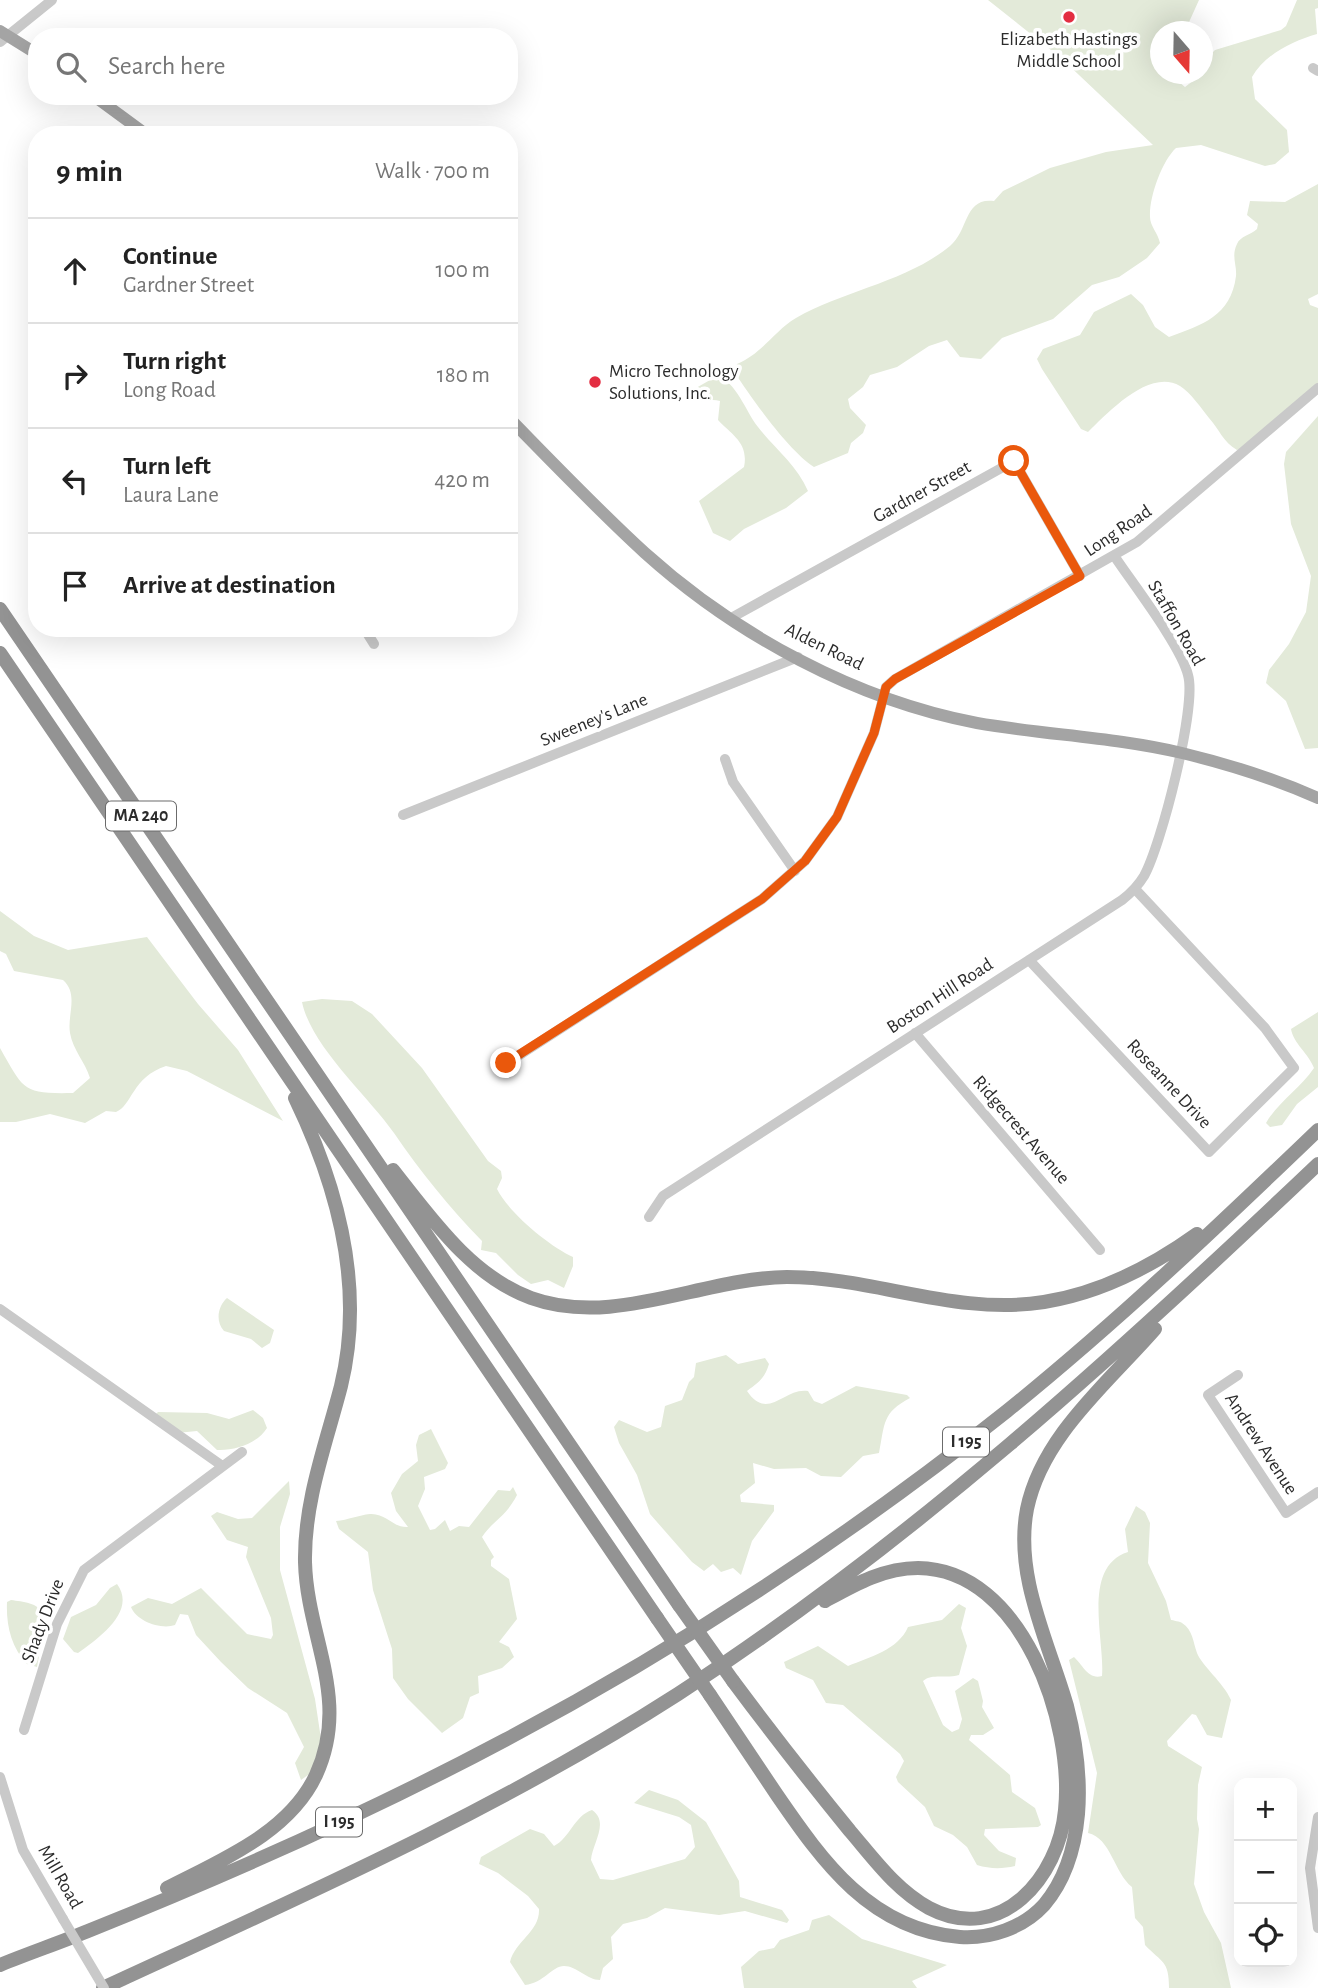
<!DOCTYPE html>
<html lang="en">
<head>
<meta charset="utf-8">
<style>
	body { margin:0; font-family:"Alegreya Sans",sans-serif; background:#f6f6f6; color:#222 }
	.controls { position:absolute; right:21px; bottom:21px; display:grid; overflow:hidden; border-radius:14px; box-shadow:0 7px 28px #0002 }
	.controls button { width:63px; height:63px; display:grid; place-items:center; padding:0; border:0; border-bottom:2px solid #e0e0e0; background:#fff; color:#222; font:35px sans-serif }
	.compass { position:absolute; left:1150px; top:21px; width:63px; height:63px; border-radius:50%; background:#fff; box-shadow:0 7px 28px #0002; rotate:160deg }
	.stop { position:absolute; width:21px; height:21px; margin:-16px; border:5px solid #ea580c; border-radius:50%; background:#fff }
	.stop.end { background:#ea580c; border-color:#fff; box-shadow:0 2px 7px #0008 }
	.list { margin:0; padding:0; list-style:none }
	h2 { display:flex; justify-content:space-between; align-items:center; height:91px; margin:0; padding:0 28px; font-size:30px }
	h2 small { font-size:23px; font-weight:400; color:#767676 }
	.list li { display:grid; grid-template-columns:46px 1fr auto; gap:21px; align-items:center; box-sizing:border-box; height:105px; padding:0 28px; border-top:2px solid #e0e0e0 }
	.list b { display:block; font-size:26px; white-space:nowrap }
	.list p { margin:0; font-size:23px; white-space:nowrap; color:#767676 }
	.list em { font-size:23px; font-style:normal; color:#767676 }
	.icon { flex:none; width:38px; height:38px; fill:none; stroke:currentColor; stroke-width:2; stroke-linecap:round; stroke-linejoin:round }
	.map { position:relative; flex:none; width:1318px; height:1988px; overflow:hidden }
	.search { position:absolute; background:#fff; box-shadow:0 7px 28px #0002; left:28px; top:28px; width:490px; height:77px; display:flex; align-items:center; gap:18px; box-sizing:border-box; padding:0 24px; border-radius:28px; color:#767676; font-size:26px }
	.panel { position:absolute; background:#fff; box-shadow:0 7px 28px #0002; left:28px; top:126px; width:490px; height:511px; border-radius:28px }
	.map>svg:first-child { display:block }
	.green { fill:#e3ead9 }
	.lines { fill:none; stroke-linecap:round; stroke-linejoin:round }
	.minor { stroke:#c9c9c9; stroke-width:10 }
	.major { stroke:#a4a4a4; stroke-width:12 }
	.highway { stroke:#939393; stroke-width:14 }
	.minor-bridge { stroke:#c9c9c9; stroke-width:10 }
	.highway-bridge { stroke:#939393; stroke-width:14 }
	.route { stroke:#ea580c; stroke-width:9 }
	.poi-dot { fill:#e32e42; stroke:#fff; stroke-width:2.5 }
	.labels { text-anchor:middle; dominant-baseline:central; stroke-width:7; stroke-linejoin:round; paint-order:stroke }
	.shield { fill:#fff; stroke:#6b6b6b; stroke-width:2 }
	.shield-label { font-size:18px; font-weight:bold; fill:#2c2c2c }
	.poi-label { font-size:19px; fill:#2c2c2c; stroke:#fff }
	.street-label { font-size:19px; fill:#2c2c2c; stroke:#fff }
</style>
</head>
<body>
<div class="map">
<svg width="1318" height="1988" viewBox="0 0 1318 1988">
	<rect width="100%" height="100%" fill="#fff"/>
	<path class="green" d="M 988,0 L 1199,0 L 1185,31 L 1160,32 L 1160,74 L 1179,74 L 1179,82 L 1185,87 L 1202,74 L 1209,56 L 1215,50 L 1281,30 L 1286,26 L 1297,0 L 1318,0 L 1318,8 L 1315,9 L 1317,34 C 1293,41 1265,54 1252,77 L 1255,99 L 1287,130 L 1289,152 L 1275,164 L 1265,166 L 1201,145 L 1176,148 C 1162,161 1149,197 1150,217 C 1150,226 1158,233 1160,243 L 1147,258 L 1119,277 L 1092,285 L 1053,319 L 1002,338 L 981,359 L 960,357 L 947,340 L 929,346 L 897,367 L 870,375 L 863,387 L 848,399 L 850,408 L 866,425 L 863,433 L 851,443 L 848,453 L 814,467 C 789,451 752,399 735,373 L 737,364 C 762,354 774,331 796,318 C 845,290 906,282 950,246 C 969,230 964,197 994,201 L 1003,191 L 1050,168 L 1106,152 L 1153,145 L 1061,58 Z
		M 1318,184 L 1318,294 L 1308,299 L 1310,305 L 1318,308 L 1318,386 L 1247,446 L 1237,450 C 1223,442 1219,429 1209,418 C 1201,408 1191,393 1180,386 C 1149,368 1108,413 1088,432 L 1081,429 L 1042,369 L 1037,359 L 1043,349 L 1080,335 L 1094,312 L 1131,294 L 1143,305 L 1155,327 L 1169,337 C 1202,325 1231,316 1236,276 C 1237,265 1231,256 1237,244 C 1240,236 1251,235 1257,229 L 1258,224 L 1247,215 L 1250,201 L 1285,202 Z
		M 717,376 C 736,381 746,412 758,427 C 775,449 797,465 808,491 L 786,508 L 744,529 L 730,541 L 713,533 L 699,501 L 744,467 C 749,443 732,435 718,420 L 720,401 C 708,397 695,406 686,399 L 689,392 Z
		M 1318,416 L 1318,748 L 1305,749 L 1286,701 L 1266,683 L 1269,670 L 1289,644 L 1306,612 L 1311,576 L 1291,524 L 1284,464 L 1286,452 Z
		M 0,911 L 34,936 L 68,950 L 147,937 L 198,1004 L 238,1050 L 283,1121 L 187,1071 L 166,1066 C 132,1077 132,1106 116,1112 L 106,1111 L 85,1123 L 50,1114 L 16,1122 L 0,1122 L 0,1048 C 24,1090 22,1094 73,1093 L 90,1078 C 85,1062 73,1050 70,1033 C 67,1015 79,994 63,980 L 14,971 L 6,954 L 0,951 Z
		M 322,999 L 352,1001 L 372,1014 L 422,1068 L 488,1161 L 501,1171 L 502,1178 L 497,1189 C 509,1213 549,1246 573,1257 L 573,1266 L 564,1288 L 548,1280 L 531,1284 L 518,1275 L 496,1253 L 481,1250 L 482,1241 C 449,1207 420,1171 394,1133 C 368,1096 311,1046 302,1002 Z
		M 1318,1012 L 1318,1087 L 1297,1104 L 1282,1125 L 1270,1127 L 1266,1123 C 1278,1102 1300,1089 1314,1068 C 1309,1054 1293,1043 1291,1029 Z
		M 227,1298 L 274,1330 L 270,1343 L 262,1348 L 251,1339 L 224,1331 C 215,1321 218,1306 227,1298 Z
		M 726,1355 L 738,1364 L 765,1358 L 769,1364 C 765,1378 759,1382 747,1391 C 768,1422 784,1387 808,1391 L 814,1401 L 822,1404 L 856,1386 L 907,1395 L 910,1398 C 882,1413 885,1423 879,1453 L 863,1456 L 841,1477 L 821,1476 L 806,1468 L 774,1469 L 753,1463 L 755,1483 L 740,1495 L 741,1502 L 774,1505 L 774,1511 L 752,1541 L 741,1575 L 733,1568 L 721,1572 L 713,1564 L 704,1571 L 692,1562 L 650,1514 L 637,1475 L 619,1443 L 614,1427 L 619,1420 L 647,1432 L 661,1427 L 665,1406 L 682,1400 L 689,1382 L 694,1377 L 696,1363 Z
		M 253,1410 L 263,1418 L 267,1428 C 258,1443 235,1451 217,1450 L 197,1431 L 177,1433 L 155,1415 L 158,1412 L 207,1413 L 229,1419 Z
		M 431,1429 L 448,1463 L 445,1469 L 424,1477 L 425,1489 L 418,1506 L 430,1530 L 435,1529 L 445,1520 L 450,1531 L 459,1526 L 469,1527 L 498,1490 L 510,1491 L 513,1487 L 517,1495 C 505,1518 495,1518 482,1537 L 494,1557 L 491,1560 L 491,1566 L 509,1579 L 517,1619 L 499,1642 L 509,1647 L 514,1657 L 502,1668 L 478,1676 L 479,1693 L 470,1697 L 463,1718 L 442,1733 L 408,1699 L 393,1678 L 392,1649 L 373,1590 L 368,1552 L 339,1529 L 336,1521 C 348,1520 359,1515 370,1514 C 386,1513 393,1528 408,1527 L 396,1511 L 391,1493 L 402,1474 L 418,1461 L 416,1445 L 419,1435 Z
		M 289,1481 L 290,1494 L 280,1527 L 280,1570 L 315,1699 L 321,1739 L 315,1770 L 301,1780 L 295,1763 L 304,1747 L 287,1713 L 248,1688 L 221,1662 L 196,1635 L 188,1615 L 180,1614 L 175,1625 C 161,1630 136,1621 131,1607 L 148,1598 L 172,1604 L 201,1588 L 247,1634 L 271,1639 L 273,1635 L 271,1618 L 246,1557 L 248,1547 L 227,1540 L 211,1516 L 217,1512 L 238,1519 L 252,1518 Z
		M 1136,1506 L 1145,1512 L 1150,1523 L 1148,1563 L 1166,1601 L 1171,1620 C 1172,1620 1181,1622 1182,1623 C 1193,1630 1193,1642 1197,1653 C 1202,1666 1223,1682 1231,1700 L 1222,1738 L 1207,1735 L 1196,1715 L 1192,1714 L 1167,1741 L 1168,1746 L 1202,1767 L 1198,1785 L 1197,1819 L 1199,1829 L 1194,1884 L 1204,1912 L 1221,1943 L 1231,1988 L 1169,1988 C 1169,1960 1162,1963 1145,1945 L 1143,1927 L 1135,1918 L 1132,1887 C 1114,1873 1111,1838 1088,1833 L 1097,1773 L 1069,1660 L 1074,1657 C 1083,1665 1088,1680 1102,1676 C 1105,1640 1081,1567 1128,1552 L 1125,1529 Z
		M 117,1584 C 137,1611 99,1638 78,1653 L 74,1652 L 63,1639 L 71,1617 L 96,1605 L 110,1588 Z
		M 11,1600 C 23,1602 38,1602 44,1615 C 30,1628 35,1628 39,1644 C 41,1651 38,1660 37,1667 L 27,1664 C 11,1647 6,1625 7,1602 Z
		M 959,1604 L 966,1608 L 961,1628 L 967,1646 L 959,1675 C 947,1679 932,1673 923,1681 L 943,1725 L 952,1732 L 959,1729 L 962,1719 L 955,1691 L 973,1678 L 978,1681 L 983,1701 L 982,1707 L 994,1728 L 983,1735 L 971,1735 L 969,1740 L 1010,1775 L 1012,1792 L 1035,1808 L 1041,1825 L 1038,1827 L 985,1829 L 984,1835 L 999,1851 L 1016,1858 L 1015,1866 C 1002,1869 990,1869 977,1865 L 967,1847 L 953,1835 L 934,1826 L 925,1807 L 898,1782 L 896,1777 L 904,1761 L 900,1754 L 843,1705 L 826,1703 L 813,1680 L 786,1668 L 784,1662 L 818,1646 L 848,1666 C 870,1657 898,1650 908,1627 L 942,1620 Z
		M 649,1790 L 678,1800 L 706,1822 L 739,1881 L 740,1897 L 782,1910 L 789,1920 L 787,1923 L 745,1911 L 719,1915 L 665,1908 L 647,1918 L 623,1924 L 611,1937 L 613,1959 L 603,1968 L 600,1980 C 587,1980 577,1966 564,1966 C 552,1966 544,1983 525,1985 L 510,1962 C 515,1941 540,1932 539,1909 L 528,1896 L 498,1873 L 479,1864 L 481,1857 L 530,1829 L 544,1834 L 554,1846 C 570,1838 574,1816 592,1810 C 610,1822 592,1844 591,1860 L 600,1879 L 613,1880 L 685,1859 L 695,1847 L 691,1825 L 679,1817 L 634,1803 Z
		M 829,1915 L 862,1939 L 947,1965 L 912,1981 L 917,1988 L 744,1988 L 741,1967 L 759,1951 L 774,1948 L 780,1940 L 809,1930 L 812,1920 Z"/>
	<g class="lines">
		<path class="minor" d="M 0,42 L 52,0
			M 1313,68 L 1318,71
			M 731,618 L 1014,461 L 1080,576
			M 364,628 L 374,644
			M 725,759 L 733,782 L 795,871
			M 403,815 L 798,657
			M 1029,960 L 1209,1152 L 1294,1068 L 1265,1028 L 1135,889
			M 915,1033 L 1100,1250
			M 507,1063 L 762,899 L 805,861 L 837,817 L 874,733 L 886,687 L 895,679 L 1137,542 L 1318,388
			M 649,1217 L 663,1196 L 1122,900 C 1131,893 1138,886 1144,876 C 1161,846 1197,706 1188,675 C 1181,646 1133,584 1115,557
			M 0,1309 L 221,1465
			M 1238,1375 L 1208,1395 L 1286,1513 L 1318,1492
			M 24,1730 L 57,1624 L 84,1570 L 242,1452
			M 0,1777 L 23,1850 L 63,1919
			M 1318,1817 L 1310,1868 L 1318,1928"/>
		<path class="major" d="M 0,31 L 37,54
			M 94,96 L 147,135
			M 509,418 C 554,464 598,510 645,553 C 736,635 856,700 977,723 C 1045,735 1115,737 1182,753 C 1228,764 1275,779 1318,798"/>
		<path class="highway" d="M 0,609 L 679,1605
			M 0,653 L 657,1618
			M 393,1170 C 431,1218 471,1276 531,1298 C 614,1328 702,1278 787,1277 C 873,1277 957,1316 1044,1302 C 1101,1293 1151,1267 1197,1234
			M 733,1681 C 771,1732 810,1782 850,1831 C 874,1859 896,1890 929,1908 C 1001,1946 1059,1877 1065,1810 C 1074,1724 1023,1569 918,1568 C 883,1568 854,1585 825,1601
			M 710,1695 C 732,1728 755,1762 777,1795 C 823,1862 871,1930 960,1937 C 990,1939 1023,1928 1044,1905 C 1066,1879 1075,1847 1078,1814 C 1081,1777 1076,1741 1067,1706 C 1049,1643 1014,1576 1027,1509 C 1042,1436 1108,1383 1155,1329
			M 167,1888 C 221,1860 289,1833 316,1775 C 351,1699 307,1638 305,1562 C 304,1501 326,1444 341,1386 C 365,1288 338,1187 295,1098
			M 0,1965 C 29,1953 59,1943 88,1931 C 230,1874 370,1812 505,1740 C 682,1646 850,1536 1007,1411 C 1116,1323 1217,1227 1318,1130
			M 103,1988 C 298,1898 496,1811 678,1694 C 912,1542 1116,1356 1318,1164"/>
		<path class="minor-bridge" d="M 63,1919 L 104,1988"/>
		<path class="highway-bridge" d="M 679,1605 L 733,1681
			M 657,1618 L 710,1695"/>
	</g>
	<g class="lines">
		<path class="route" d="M 506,1063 L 762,899 L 805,861 L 837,817 L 874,733 L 886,687 L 895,679 L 1080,576 L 1014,461"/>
	</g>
	<g class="poi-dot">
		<circle cx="1069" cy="17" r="7"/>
		<circle cx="595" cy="382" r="7"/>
	</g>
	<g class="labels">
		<g class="shield">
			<rect x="106" y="801.5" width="70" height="29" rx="5"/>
			<rect x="943" y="1427.5" width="46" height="29" rx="5"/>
			<rect x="316" y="1807.5" width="46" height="29" rx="5"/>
		</g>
		<g class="shield-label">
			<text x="141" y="816">MA 240</text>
			<text x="966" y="1442">I 195</text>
			<text x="339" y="1822">I 195</text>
		</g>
		<g class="poi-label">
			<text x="1069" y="39">Elizabeth Hastings<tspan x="1069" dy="22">Middle School</tspan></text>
			<text x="609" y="371" text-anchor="start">Micro Technology<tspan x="609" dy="22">Solutions, Inc.</tspan></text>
		</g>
		<g class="street-label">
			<text transform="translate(922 492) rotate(-29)">Gardner Street</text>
			<text transform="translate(1118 531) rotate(-34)">Long Road</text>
			<text transform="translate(1176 623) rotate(60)">Staffon Road</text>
			<text transform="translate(824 647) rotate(26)">Alden Road</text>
			<text transform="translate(594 720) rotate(-22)">Sweeney's Lane</text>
			<text transform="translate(940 996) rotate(-33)">Boston Hill Road</text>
			<text transform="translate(1169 1084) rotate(47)">Roseanne Drive</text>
			<text transform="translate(1021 1130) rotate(49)">Ridgecrest Avenue</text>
			<text transform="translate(1261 1444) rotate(57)">Andrew Avenue</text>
			<text transform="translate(43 1621) rotate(-69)">Shady Drive</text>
			<text transform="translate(60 1877) rotate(60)">Mill Road</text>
		</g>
	</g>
</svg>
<div class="controls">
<button>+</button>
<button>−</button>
<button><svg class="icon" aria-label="locate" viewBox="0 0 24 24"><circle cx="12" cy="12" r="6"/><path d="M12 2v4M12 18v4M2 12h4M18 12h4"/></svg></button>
</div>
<svg class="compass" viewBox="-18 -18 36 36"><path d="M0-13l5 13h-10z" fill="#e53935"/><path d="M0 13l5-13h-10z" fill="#767676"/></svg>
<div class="stop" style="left:1014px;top:461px"></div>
<div class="stop end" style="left:506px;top:1063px"></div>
<div class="search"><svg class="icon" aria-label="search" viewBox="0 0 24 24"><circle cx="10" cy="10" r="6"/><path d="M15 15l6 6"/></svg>Search here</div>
<section class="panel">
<h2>9 min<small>Walk · 700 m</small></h2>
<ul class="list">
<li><svg class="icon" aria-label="ahead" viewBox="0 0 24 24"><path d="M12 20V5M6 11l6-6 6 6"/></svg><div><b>Continue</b><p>Gardner Street</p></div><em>100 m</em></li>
<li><svg class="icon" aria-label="right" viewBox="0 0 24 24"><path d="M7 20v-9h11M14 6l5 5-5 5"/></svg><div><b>Turn right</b><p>Long Road</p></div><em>180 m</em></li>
<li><svg class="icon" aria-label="left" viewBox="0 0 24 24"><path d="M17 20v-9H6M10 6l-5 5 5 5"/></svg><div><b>Turn left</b><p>Laura Lane</p></div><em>420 m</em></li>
<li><svg class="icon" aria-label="arrive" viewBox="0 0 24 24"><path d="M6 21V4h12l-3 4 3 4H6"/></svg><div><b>Arrive at destination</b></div></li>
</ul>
</section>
</div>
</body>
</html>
